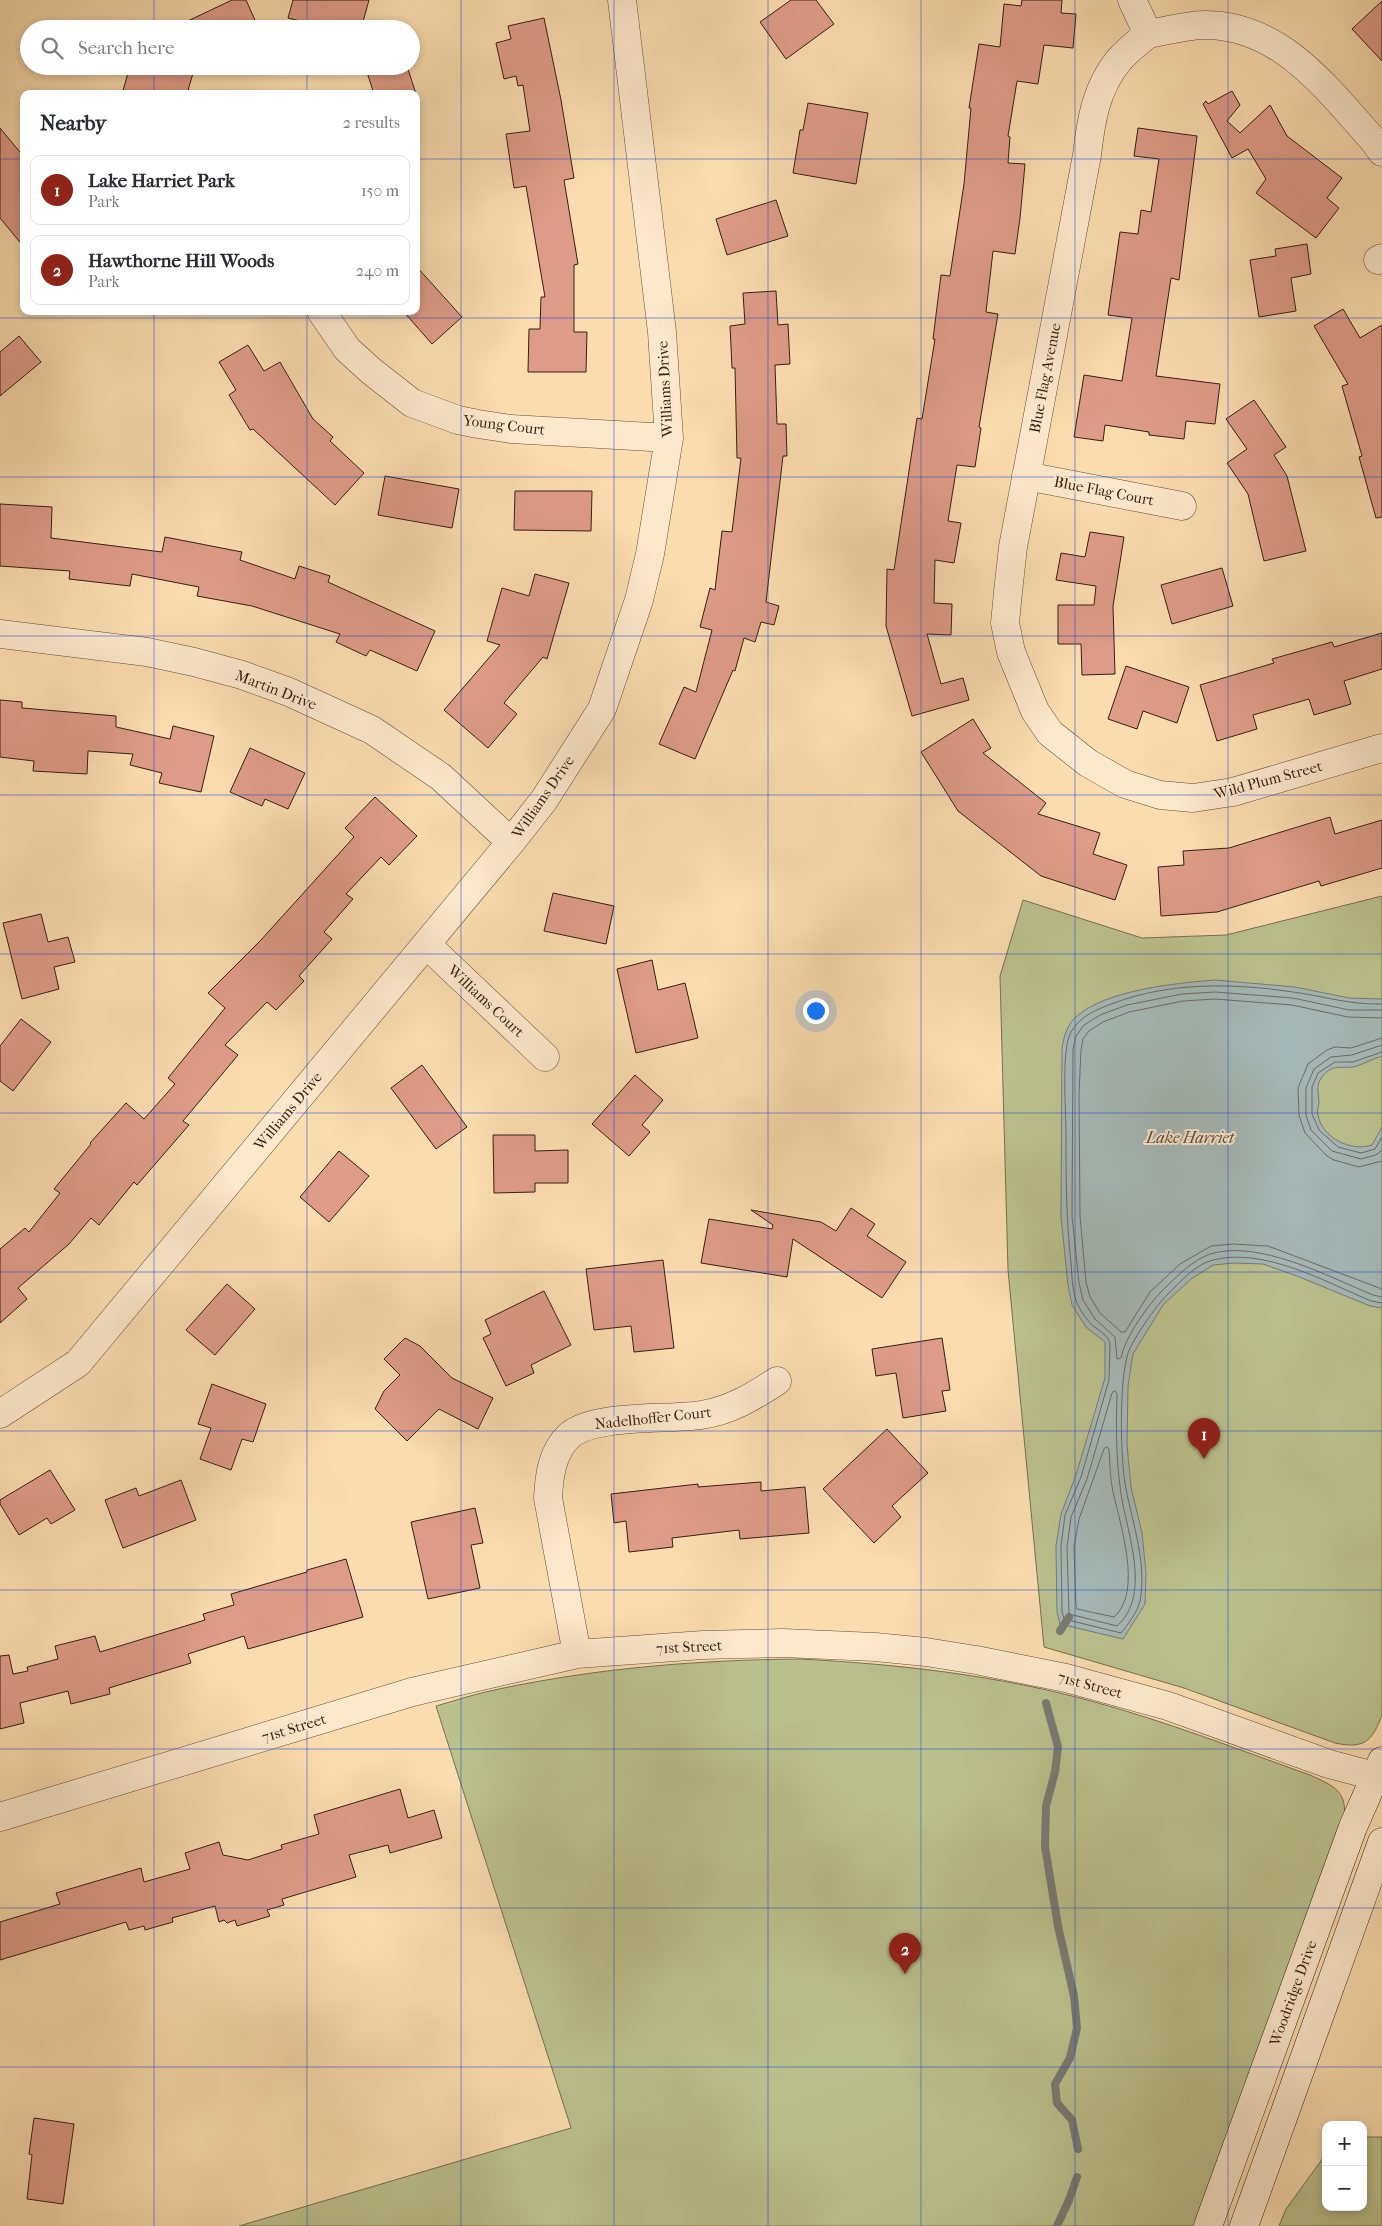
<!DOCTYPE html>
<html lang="en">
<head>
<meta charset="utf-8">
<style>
	body { margin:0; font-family:"IM FELL French Canon",serif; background:#f2f2f3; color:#2b2b33 }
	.controls { position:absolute; right:15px; bottom:15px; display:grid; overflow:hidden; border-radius:10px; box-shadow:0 2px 8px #0003 }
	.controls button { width:45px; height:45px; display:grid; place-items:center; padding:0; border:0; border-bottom:1px solid #e1e1e2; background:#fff; color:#2b2b33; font:25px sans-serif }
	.you { position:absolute; left:815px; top:1010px; width:18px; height:18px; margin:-12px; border:4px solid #fff; border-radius:50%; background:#1a73e8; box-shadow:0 0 0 8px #1a73e833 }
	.badge { display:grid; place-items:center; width:32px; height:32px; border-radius:50%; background:#8f2418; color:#fff; font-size:16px; font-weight:700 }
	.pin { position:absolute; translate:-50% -41px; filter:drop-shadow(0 1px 2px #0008) }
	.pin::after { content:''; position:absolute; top:26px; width:18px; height:15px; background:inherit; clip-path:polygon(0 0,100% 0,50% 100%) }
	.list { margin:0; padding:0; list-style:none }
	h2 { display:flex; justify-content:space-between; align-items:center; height:65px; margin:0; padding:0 20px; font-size:21px }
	h2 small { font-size:16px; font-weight:400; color:#7c7c81 }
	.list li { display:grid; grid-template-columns:32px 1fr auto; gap:15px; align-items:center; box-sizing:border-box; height:70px; margin:0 10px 10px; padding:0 10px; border:1px solid #e1e1e2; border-radius:10px }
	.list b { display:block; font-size:19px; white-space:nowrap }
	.list p { margin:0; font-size:16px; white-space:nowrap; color:#7c7c81 }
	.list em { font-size:16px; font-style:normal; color:#7c7c81 }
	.icon { flex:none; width:28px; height:28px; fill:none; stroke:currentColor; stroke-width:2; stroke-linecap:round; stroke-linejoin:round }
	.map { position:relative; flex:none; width:1382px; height:2226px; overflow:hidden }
	.search { position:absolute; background:#fff; box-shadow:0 2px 8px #0003; left:20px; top:20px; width:400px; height:55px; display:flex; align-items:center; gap:12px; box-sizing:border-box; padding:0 18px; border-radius:28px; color:#7c7c81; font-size:19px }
	.panel { position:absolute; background:#fff; box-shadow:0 2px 8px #0003; left:20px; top:90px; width:400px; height:225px; border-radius:10px }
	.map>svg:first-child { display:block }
	.green { fill:#bbc18d; stroke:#787051 }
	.water { fill:#a5b8b7; stroke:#787b76 }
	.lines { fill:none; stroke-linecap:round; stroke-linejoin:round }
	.shore { stroke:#6d6c66; stroke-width:1 }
	.stream { stroke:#787b76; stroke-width:8 }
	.building { fill:#de9b87; stroke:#351f15 }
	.street-casing { stroke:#664e3c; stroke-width:29 }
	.secondary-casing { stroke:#351f15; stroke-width:29 }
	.street { stroke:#fce8cb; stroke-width:28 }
	.secondary { stroke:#fce8cb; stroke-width:28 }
	.grid { fill:none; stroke:#1d4ed8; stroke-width:1; stroke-opacity:0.55 }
	.labels { text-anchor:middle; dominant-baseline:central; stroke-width:4; stroke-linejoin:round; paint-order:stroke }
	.street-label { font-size:15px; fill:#351f15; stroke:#fce8cb }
	.water-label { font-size:16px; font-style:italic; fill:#574d46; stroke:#fce8cb }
</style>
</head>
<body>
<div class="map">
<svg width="1382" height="2226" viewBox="0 0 1382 2226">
	<rect width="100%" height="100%" fill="#fadcaf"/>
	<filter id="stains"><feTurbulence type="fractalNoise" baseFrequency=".004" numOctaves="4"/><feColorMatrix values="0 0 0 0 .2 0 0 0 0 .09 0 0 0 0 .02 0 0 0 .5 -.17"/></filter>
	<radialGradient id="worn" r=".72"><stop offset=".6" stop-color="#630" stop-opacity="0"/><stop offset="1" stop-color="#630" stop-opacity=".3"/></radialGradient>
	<path class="green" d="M 1382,896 L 1382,1715 C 1372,1742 1364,1749 1335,1743 L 1184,1688 L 1044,1647 L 1008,1270 L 1000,976 L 1023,900 L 1142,938 L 1226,935 Z
		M 799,1659 C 897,1664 996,1675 1091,1701 C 1165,1721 1237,1749 1310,1775 C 1334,1786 1348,1791 1344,1821 L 1196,2226 L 239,2226 L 571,2128 L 436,1706 C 457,1700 478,1693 499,1689 C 598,1668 699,1660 799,1659 Z
		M 1363,2137 L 1382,2137 L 1382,2226 L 1279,2226 L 1286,2209 L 1326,2154 L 1326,2207 L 1363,2207 Z"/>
	<path class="water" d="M 1215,980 L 1295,987 L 1349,998 L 1382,999 L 1382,1056 C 1373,1059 1365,1063 1357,1066 C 1344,1070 1333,1062 1322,1077 C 1315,1086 1319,1093 1319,1103 C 1318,1107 1317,1111 1318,1115 C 1322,1138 1351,1152 1372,1145 L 1382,1127 L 1382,1308 L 1370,1306 L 1297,1276 L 1263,1264 L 1234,1263 L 1213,1265 L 1191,1279 L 1163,1305 L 1133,1354 L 1128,1386 L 1127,1445 L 1131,1487 L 1142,1533 L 1146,1573 L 1145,1604 L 1123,1639 L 1060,1624 L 1057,1612 L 1056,1546 L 1061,1514 L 1076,1475 L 1105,1378 L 1105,1342 L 1086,1327 L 1072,1305 L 1068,1285 L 1061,1217 L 1062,1048 C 1064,1036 1067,1025 1076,1017 C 1105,990 1177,983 1215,980 Z"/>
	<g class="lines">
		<path class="shore" d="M 1382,1004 C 1349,1005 1324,996 1293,992 C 1233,983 1170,982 1114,1003 C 1097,1009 1080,1016 1071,1032 C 1061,1050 1066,1111 1066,1134 C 1066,1177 1066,1219 1071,1262 C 1072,1275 1072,1291 1077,1303 C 1080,1310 1087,1320 1092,1325 C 1098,1330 1108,1335 1110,1343 L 1109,1380 L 1081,1477 L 1065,1515 L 1061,1546 L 1062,1611 L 1064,1619 L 1121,1633 C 1127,1626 1138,1611 1140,1601 C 1147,1564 1133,1525 1126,1489 C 1120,1458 1119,1383 1128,1353 C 1133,1339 1157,1304 1168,1294 C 1180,1282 1196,1264 1213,1260 C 1264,1247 1326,1282 1371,1301 L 1382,1303
			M 1382,1010 L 1349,1010 L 1293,998 L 1215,992 L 1182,994 L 1127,1005 L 1100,1015 L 1084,1025 L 1076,1036 L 1073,1049 L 1072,1216 L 1079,1283 L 1083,1300 L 1095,1319 L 1115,1337 L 1117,1359 L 1121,1358 C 1125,1337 1149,1303 1165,1288 C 1177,1276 1193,1260 1210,1254 C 1259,1239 1329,1277 1373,1295 L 1382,1297
			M 1382,1018 L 1348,1017 L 1292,1005 L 1215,999 L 1183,1001 L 1129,1012 L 1103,1022 L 1089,1031 L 1083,1039 L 1081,1050 L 1079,1094 L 1080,1216 L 1086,1282 L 1090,1297 L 1100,1313 L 1121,1332 L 1125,1332 L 1150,1292 L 1180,1264 L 1211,1246 L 1233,1244 L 1268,1246 L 1382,1289
			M 1382,1038 L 1351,1048 L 1335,1047 L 1327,1050 L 1308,1064 L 1298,1088 L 1299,1115 L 1305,1133 L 1327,1156 L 1334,1160 L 1359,1167 L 1382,1161
			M 1382,1045 L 1352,1055 L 1331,1057 L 1314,1069 L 1306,1088 L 1306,1115 L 1311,1130 L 1332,1151 L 1361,1159 L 1376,1155 L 1382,1150
			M 1382,1052 L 1353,1062 L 1335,1062 L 1318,1073 L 1312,1087 L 1312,1114 L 1319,1130 L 1338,1147 L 1361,1153 L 1375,1149 L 1382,1137
			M 1115,1391 L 1117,1394 C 1116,1425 1116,1455 1120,1486 C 1124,1527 1154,1593 1117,1626 L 1069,1614 L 1067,1547 L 1071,1517 L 1087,1479 L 1112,1393 Z
			M 1107,1447 L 1109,1449 C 1110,1463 1110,1478 1113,1492 C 1120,1524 1143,1592 1114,1617 L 1077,1609 L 1076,1606 L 1074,1547 L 1079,1519 L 1104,1449 Z"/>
		<path class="stream" d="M 1060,1631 L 1069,1617
			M 1046,1703 L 1058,1747 L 1055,1772 L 1046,1806 L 1045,1847 L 1058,1926 L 1074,1996 L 1077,2028 L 1070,2058 L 1055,2084 L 1057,2103 L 1072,2120 L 1078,2149
			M 1057,2226 L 1069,2200 L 1077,2177"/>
	</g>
	<path class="building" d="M 232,0 L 246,0 L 259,29 L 171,29 Z
		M 293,0 L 369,0 L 361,29 L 315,29 L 316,25 L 288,18 Z
		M 791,0 L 816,0 L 834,24 L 786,59 L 760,22 Z
		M 1022,0 L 1062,0 L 1061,13 L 1076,14 L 1073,48 L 1044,45 L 1038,84 L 1017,81 L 1008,136 L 1010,137 L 1008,163 L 1025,164 L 1020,218 L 1015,254 L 993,251 L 986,312 L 998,314 L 979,427 L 981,428 L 975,467 L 957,465 L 948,521 L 961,523 L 954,563 L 935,560 L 934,603 L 952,604 L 951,635 L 927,634 L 941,684 L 963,678 L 969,700 L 912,716 L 886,626 L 887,569 L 894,570 L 917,418 L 922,419 L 935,339 L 933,339 L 941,275 L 950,276 L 964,184 L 971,108 L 969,108 L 979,44 L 1000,47 L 1004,4 L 1021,6 Z
		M 1382,1 L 1382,61 L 1352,29 Z
		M 544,18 L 561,100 L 574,178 L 564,180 L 578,264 L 574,265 L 574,332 L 587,332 L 586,372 L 528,372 L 529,329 L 540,329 L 541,297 L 545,297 L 526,186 L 514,188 L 506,134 L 530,131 L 523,85 L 518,86 L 516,76 L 504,79 L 496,43 L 511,39 L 508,26 Z
		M 130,66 L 169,66 L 193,73 L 187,94 L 122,94 Z
		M 365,66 L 407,66 L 416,94 L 374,94 Z
		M 1232,91 L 1240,105 L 1227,121 L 1240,133 L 1270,105 L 1287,136 L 1342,178 L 1327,198 L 1339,208 L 1316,238 L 1256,193 L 1266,179 L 1248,149 L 1232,158 L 1203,104 L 1206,101 L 1208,104 Z
		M 808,103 L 868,113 L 856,184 L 793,173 L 800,130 L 803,130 Z
		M 0,128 L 24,157 L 24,247 L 0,218 Z
		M 1138,128 L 1197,136 L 1179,280 L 1171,278 L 1156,376 L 1220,384 L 1215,424 L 1186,421 L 1184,439 L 1149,435 L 1149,432 L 1105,425 L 1103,441 L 1074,437 L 1084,375 L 1122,381 L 1132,318 L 1108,315 L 1120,232 L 1138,234 L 1141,210 L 1151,212 L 1159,159 L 1134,156 Z
		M 776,200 L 788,236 L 727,255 L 716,219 Z
		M 1307,244 L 1311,274 L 1291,278 L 1296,311 L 1259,317 L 1250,260 L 1276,256 L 1275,249 Z
		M 416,266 L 462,317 L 432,344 L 403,311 L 416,311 Z
		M 776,291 L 778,325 L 788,324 L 790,364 L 775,365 L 777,424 L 786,424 L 787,456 L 783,456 L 766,602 L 779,606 L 774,625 L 761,622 L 755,642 L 744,638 L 735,671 L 733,670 L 695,759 L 659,744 L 684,687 L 696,692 L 712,630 L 700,627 L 710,588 L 715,590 L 722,531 L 732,532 L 741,458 L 737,458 L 735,368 L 732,368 L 730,326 L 745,324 L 743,293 Z
		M 1343,309 L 1360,338 L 1382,325 L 1382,517 L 1376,518 L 1359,457 L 1362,456 L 1342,386 L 1348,384 L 1314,326 Z
		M 19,336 L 41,362 L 0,396 L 0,352 Z
		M 248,345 L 264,371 L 280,362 L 313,419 L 333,437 L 330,441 L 364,473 L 335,505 L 253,429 L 250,430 L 229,395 L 236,390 L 219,362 Z
		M 1254,400 L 1286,447 L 1274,455 L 1287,476 L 1306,551 L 1264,561 L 1248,494 L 1227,463 L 1247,449 L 1226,419 Z
		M 385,476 L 459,489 L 452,528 L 378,515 Z
		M 515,491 L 592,491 L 591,531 L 514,530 Z
		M 0,504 L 52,507 L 51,538 L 162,552 L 165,537 L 242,552 L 240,560 L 295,579 L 299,566 L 330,576 L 328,582 L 435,631 L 417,671 L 370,650 L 366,656 L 336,642 L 340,634 L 252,606 L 197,596 L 199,587 L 132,574 L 130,586 L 69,579 L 70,571 L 0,566 Z
		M 1090,532 L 1124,537 L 1113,606 L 1115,674 L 1082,675 L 1081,644 L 1058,644 L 1058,605 L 1094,605 L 1096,586 L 1056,580 L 1061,553 L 1085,557 Z
		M 1222,568 L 1233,606 L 1172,624 L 1161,585 Z
		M 535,574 L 569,583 L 547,659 L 543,657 L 504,703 L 517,714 L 488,748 L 444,710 L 500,645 L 487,641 L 502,588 L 529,596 Z
		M 1382,633 L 1382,669 L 1344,681 L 1351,704 L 1314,715 L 1309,699 L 1253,715 L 1257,729 L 1217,741 L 1200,685 L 1274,663 L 1272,659 L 1332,642 L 1334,647 Z
		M 1126,666 L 1189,687 L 1177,723 L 1143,711 L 1137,729 L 1108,719 Z
		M 0,700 L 22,702 L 22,708 L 116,716 L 116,727 L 170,739 L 173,726 L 214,736 L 201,792 L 159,783 L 162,773 L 130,765 L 133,754 L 88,751 L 87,774 L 33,771 L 34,761 L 0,757 Z
		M 973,719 L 991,748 L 983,753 L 1046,803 L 1038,814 L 1100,833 L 1093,854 L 1127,865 L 1115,900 L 1041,876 L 958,811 L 921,752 Z
		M 250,748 L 305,773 L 288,809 L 265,799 L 262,806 L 230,792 Z
		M 375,797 L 417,836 L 389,865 L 381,857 L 346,894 L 353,899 L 324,932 L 332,939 L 299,976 L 304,981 L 276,1010 L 267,1002 L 225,1045 L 238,1055 L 183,1121 L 189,1125 L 137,1185 L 134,1182 L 99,1225 L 91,1218 L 69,1244 L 18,1288 L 27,1299 L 0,1323 L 0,1249 L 25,1228 L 29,1232 L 60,1193 L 54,1189 L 91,1144 L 90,1143 L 126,1103 L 144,1119 L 175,1084 L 168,1078 L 225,1008 L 208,993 L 261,940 L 354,837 L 345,828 Z
		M 1330,817 L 1335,834 L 1382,820 L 1382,868 L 1321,886 L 1319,881 L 1217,912 L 1161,916 L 1158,867 L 1184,865 L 1183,851 L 1229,848 Z
		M 553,893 L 614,906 L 606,944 L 544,931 Z
		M 41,914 L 48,942 L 68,937 L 75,962 L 54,967 L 59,989 L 22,999 L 3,923 Z
		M 652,960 L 658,990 L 685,983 L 698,1038 L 636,1053 L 617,969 Z
		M 21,1019 L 51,1042 L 13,1091 L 0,1081 L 0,1046 Z
		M 422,1065 L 467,1127 L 436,1149 L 391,1088 Z
		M 635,1075 L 663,1100 L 642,1125 L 650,1132 L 629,1156 L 592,1124 Z
		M 493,1135 L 535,1135 L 535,1151 L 568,1150 L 568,1183 L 535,1183 L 535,1192 L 494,1193 Z
		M 339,1151 L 369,1176 L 329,1222 L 300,1197 Z
		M 851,1208 L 875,1224 L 867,1236 L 906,1262 L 882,1298 L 793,1239 L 787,1277 L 701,1263 L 709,1219 L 772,1229 L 773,1225 L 751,1210 L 821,1222 L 836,1231 Z
		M 663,1260 L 674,1348 L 634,1352 L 631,1326 L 594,1330 L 586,1269 Z
		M 227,1284 L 255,1309 L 215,1355 L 186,1330 Z
		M 544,1291 L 571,1345 L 531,1365 L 534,1373 L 506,1386 L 483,1338 L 491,1334 L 485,1320 Z
		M 405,1338 L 420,1346 L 452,1378 L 493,1398 L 478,1429 L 439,1409 L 407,1441 L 375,1409 L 384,1391 L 400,1375 L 384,1359 Z
		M 942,1338 L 950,1390 L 942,1391 L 946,1411 L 903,1418 L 896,1373 L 876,1376 L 872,1349 Z
		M 212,1384 L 266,1404 L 253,1442 L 242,1439 L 231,1470 L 200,1459 L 211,1428 L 198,1424 Z
		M 887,1429 L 928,1473 L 892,1506 L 901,1517 L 874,1543 L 823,1489 Z
		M 50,1470 L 75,1510 L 51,1524 L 47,1518 L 19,1535 L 0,1504 L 0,1500 Z
		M 181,1480 L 196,1520 L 123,1548 L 105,1500 L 136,1488 L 139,1496 Z
		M 761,1482 L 761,1491 L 805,1487 L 809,1533 L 740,1539 L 739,1530 L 672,1538 L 673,1547 L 629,1552 L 626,1521 L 614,1523 L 611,1494 L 698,1484 L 698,1487 Z
		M 475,1508 L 483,1543 L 471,1545 L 480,1588 L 428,1599 L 411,1522 Z
		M 346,1559 L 363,1617 L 248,1649 L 244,1636 L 188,1654 L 191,1663 L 109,1688 L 110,1694 L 71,1704 L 68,1691 L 20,1703 L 24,1723 L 0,1729 L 0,1656 L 9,1655 L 13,1674 L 28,1671 L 27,1667 L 58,1659 L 55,1646 L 95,1636 L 100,1652 L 205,1620 L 203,1614 L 234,1605 L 231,1594 L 307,1572 L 307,1570 Z
		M 400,1789 L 408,1818 L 434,1810 L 442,1838 L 390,1853 L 388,1845 L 349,1855 L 356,1877 L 282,1899 L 284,1905 L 267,1910 L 270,1916 L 237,1926 L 235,1920 L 227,1923 L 224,1920 L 219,1922 L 215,1906 L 172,1918 L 173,1922 L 145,1930 L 144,1926 L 129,1930 L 126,1922 L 0,1960 L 0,1922 L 60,1904 L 56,1893 L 141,1868 L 144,1882 L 190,1869 L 185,1853 L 219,1842 L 223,1855 L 248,1860 L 282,1849 L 281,1845 L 319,1834 L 314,1815 Z
		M 34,2118 L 74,2124 L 63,2204 L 27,2199 L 32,2155 L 29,2154 Z"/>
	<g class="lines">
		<defs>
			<path id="street" d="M 1132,0 L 1148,34
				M 1148,34 C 1138,42 1127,51 1119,60 C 1096,88 1091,120 1087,155 L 1013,547 L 1008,592 L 1005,623 L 1011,652 L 1035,711 L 1050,733 L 1088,763 L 1125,784 L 1160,795 L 1193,798 L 1233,792 L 1382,748
				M 1148,34 C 1167,31 1189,24 1208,25 C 1283,27 1328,90 1374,141 L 1382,152
				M 1378,260 L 1382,258
				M 321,311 L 347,349 L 370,370 L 412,403 L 458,420 L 478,424 L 511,429 L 669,438
				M 1026,476 L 1182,506
				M 0,634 L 147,652 L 194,662 L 242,675 L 289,692 L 372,730 L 441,777 L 511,842
				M 427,945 L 545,1057
				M 0,1414 L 78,1363 L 511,842 L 544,800 L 602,709 L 639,600 L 650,554 L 669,438 L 662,332 L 622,0
				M 577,1654 L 548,1498 C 549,1476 552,1451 570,1435 C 595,1414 668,1420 701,1415 C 730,1411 754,1396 777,1381
				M 0,1817 L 412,1692 L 577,1654 L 703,1645 L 783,1643 L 875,1647 L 926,1652 L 976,1660 L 1066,1678 L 1168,1706 L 1329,1764 L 1382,1778"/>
			<path id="secondary" d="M 1208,2226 L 1353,1827 L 1382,1761
				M 1244,2226 L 1382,1842"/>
		</defs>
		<use href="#street" class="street-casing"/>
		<use href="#secondary" class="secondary-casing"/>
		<use href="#street" class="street"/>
		<use href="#secondary" class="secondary"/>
	</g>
	<path class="grid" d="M 154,0 L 154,29M 307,0 L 307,29M 461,0 L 461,2226M 614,0 L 614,2226M 768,0 L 768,2226M 921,0 L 921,2226M 1075,0 L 1075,2226M 1228,0 L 1228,2226M 154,66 L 154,94M 307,66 L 307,94M 0,159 L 24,159M 416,159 L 1382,159M 154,311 L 154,2226M 307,311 L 307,2226M 0,318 L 1382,318M 0,477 L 1382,477M 0,636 L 1382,636M 0,795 L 1382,795M 0,954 L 1382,954M 0,1113 L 1382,1113M 0,1272 L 1382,1272M 0,1431 L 1382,1431M 0,1590 L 1382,1590M 0,1749 L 1382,1749M 0,1908 L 1382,1908M 0,2067 L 1382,2067"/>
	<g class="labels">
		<g class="street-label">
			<text transform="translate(1045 378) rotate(-79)">Blue Flag Avenue</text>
			<text transform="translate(665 389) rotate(-93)">Williams Drive</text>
			<text transform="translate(504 425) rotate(7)">Young Court</text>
			<text transform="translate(1104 491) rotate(11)">Blue Flag Court</text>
			<text transform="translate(276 690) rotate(21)">Martin Drive</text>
			<text transform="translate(1268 780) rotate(-15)">Wild Plum Street</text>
			<text transform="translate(543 797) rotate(-55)">Williams Drive</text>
			<text transform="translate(486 1001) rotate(43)">Williams Court</text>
			<text transform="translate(288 1111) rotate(-50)">Williams Drive</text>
			<text transform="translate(653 1418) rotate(-6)">Nadelhoffer Court</text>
			<text transform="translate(689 1647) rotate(-3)">71st Street</text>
			<text transform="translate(1090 1685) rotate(15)">71st Street</text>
			<text transform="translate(294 1728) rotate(-17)">71st Street</text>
			<text transform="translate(1293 1993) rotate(-70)">Woodridge Drive</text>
		</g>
		<g class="water-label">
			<text x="1190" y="1137">Lake Harriet</text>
		</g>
	</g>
	<rect width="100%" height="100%" filter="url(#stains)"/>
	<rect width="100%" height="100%" fill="url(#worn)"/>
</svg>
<div class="controls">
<button>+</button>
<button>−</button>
</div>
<div class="you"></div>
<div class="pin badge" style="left:1204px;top:1459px">1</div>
<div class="pin badge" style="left:905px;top:1974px">2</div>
<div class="search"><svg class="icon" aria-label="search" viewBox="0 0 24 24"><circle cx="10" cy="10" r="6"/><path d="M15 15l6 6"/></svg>Search here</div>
<section class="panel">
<h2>Nearby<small>2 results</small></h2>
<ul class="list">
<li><span class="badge">1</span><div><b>Lake Harriet Park</b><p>Park</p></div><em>150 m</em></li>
<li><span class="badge">2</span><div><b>Hawthorne Hill Woods</b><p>Park</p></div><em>240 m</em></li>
</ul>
</section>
</div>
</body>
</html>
